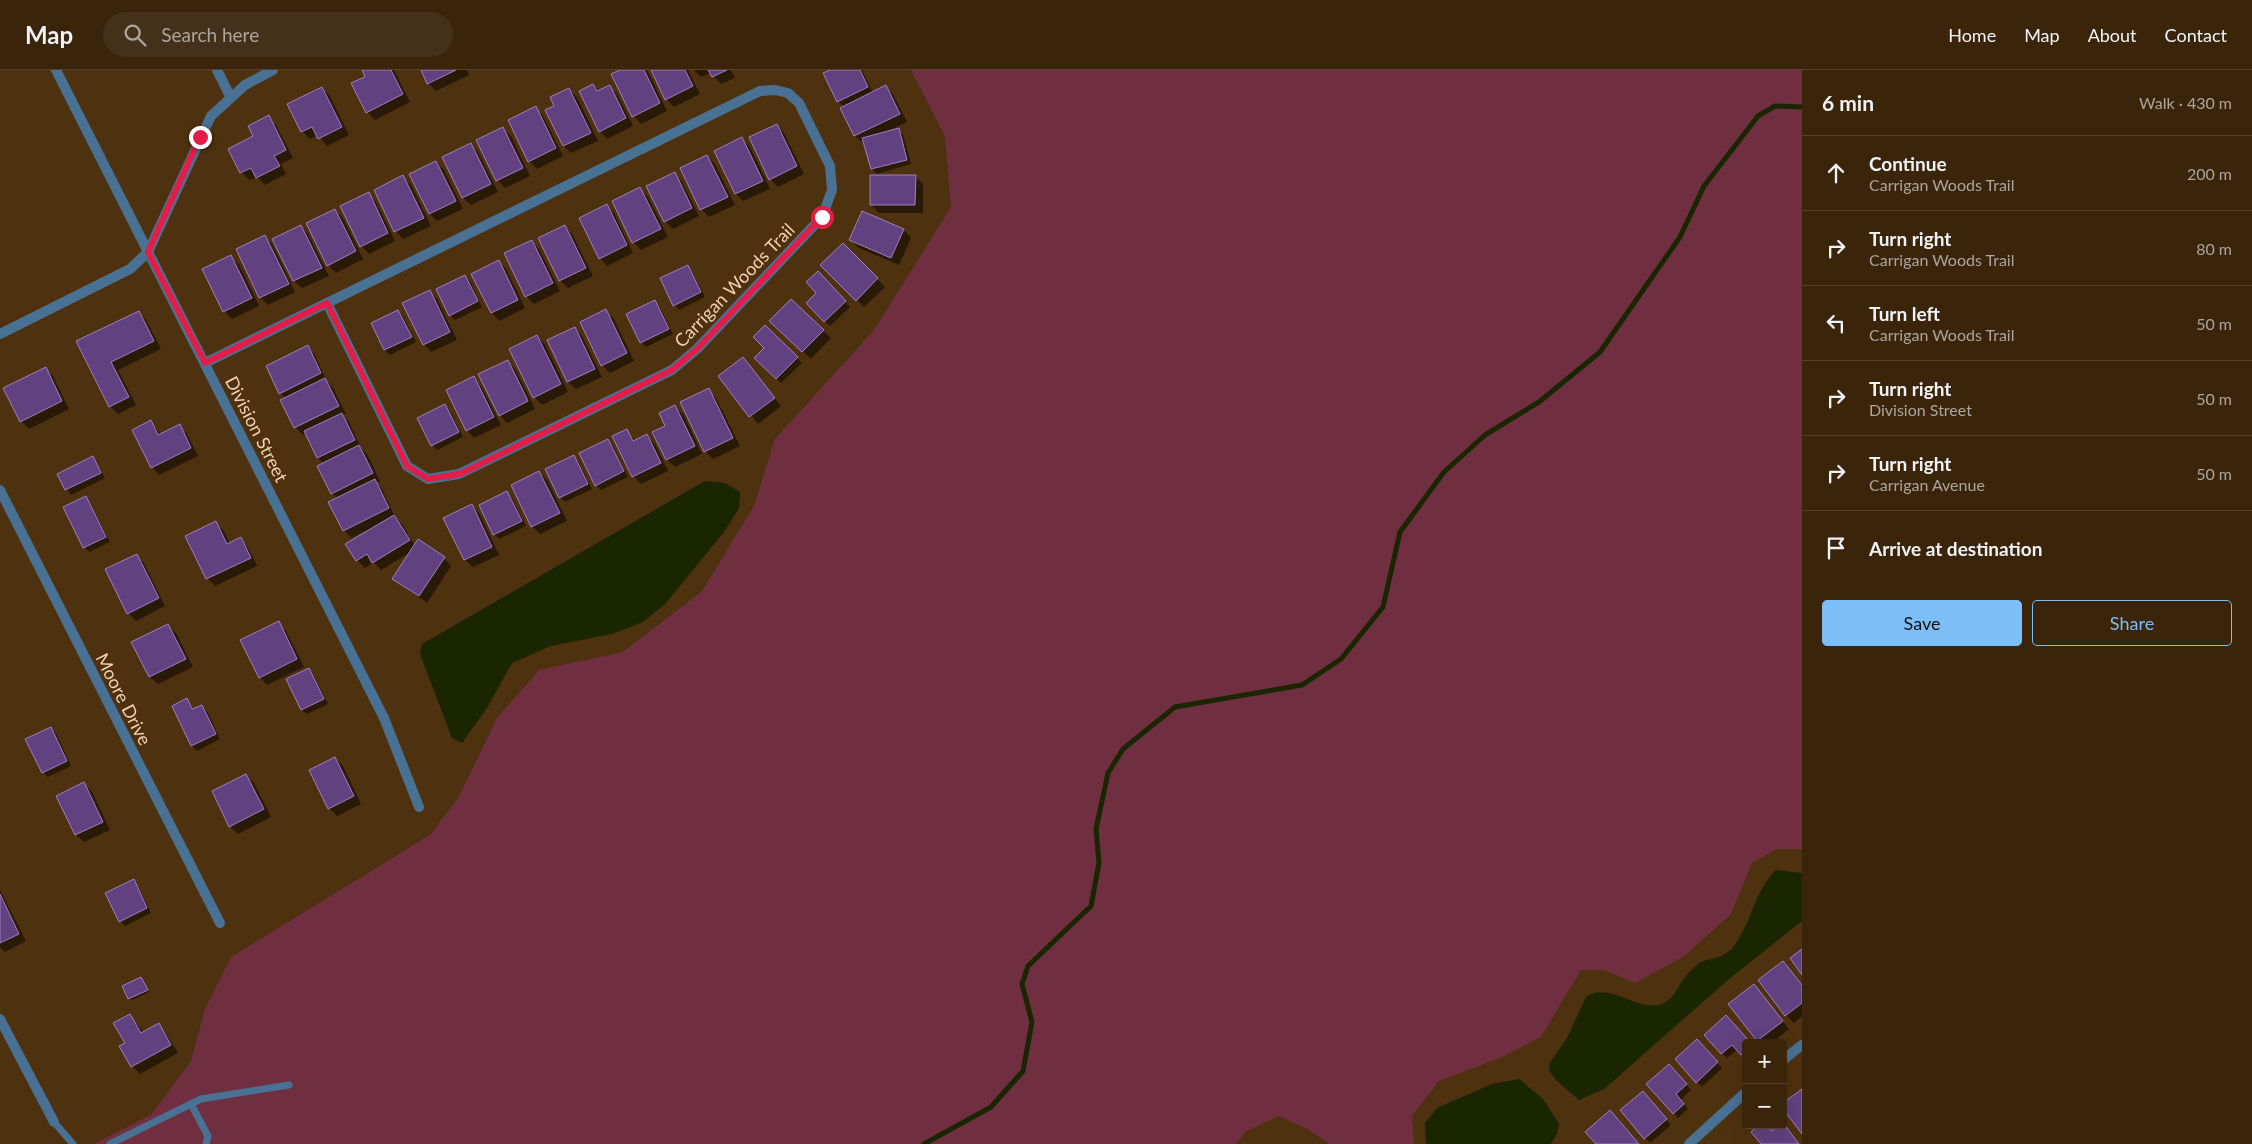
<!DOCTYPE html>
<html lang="en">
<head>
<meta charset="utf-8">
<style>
	body { margin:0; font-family:Lato,sans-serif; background:#453119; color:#f1f3f6 }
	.controls { position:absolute; right:15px; bottom:15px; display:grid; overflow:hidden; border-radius:5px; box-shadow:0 5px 20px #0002 }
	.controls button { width:45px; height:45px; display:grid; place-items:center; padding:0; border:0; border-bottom:1px solid #54422c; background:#3a250b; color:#f1f3f6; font:25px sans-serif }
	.stop { position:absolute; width:15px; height:15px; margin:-11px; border:4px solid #e11d48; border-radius:50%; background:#fff }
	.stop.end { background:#e11d48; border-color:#fff; box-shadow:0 1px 5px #0008 }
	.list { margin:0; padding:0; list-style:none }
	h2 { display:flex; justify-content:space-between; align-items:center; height:65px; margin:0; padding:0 20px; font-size:21px }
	h2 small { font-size:16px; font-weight:400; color:#aba59d }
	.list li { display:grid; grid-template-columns:32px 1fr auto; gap:15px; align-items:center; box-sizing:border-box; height:75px; padding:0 20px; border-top:1px solid #54422c }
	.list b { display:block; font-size:19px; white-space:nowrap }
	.list p { margin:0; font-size:16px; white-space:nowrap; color:#aba59d }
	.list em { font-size:16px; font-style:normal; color:#aba59d }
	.actions { display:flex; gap:10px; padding:15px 20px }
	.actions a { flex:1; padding:11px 0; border:1px solid #7bbef8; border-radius:5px; text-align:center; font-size:18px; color:#7bbef8 }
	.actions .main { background:#7bbef8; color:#111 }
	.icon { flex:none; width:28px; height:28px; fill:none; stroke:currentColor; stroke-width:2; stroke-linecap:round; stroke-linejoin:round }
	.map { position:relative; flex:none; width:1802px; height:1074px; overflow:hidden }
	header { display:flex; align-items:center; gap:30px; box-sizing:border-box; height:70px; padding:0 25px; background:#3a250b; border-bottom:1px solid #54422c }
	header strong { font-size:24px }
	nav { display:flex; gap:28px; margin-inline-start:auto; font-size:18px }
	.search { width:350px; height:45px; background:#453119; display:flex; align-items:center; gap:12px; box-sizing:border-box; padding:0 18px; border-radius:28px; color:#aba59d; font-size:19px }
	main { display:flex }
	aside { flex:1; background:#3a250b }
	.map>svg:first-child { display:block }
	.green { fill:#6f2f40 }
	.water { fill:#1a2602 }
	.shadow { fill:#0007 }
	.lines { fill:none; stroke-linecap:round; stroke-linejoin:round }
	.stream { stroke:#1a2602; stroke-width:5 }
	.building { fill:#614180; stroke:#a07fc3 }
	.service { stroke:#487194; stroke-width:7 }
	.minor { stroke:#487194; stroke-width:10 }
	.route { stroke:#e11d48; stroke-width:6 }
	.labels { text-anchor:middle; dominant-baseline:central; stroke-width:4; stroke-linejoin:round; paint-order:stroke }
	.street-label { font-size:18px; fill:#f0d1b3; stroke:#4e310f }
</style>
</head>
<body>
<header>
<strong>Map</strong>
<div class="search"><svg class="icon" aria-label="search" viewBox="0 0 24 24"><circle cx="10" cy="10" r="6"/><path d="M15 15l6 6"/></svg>Search here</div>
<nav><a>Home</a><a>Map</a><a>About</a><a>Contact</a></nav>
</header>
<main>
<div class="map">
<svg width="1802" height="1074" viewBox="0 0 1802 1074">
	<rect width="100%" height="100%" fill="#4e310f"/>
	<path class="green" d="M 911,0 L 1802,0 L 1802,779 L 1777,779 L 1752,793 L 1731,844 L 1683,887 L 1635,913 L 1604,900 L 1581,900 L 1541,967 L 1500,988 L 1439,1011 L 1412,1046 L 1414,1074 L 1329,1074 L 1307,1059 L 1279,1046 L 1245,1062 L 1236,1074 L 94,1074 L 152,1044 L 191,991 L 205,939 L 231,887 L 430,765 L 458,728 L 497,648 L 539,600 L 623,582 L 702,521 L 754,436 L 775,369 L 874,260 L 951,137 L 945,67 Z"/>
	<path class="water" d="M 705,411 L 725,413 L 740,422 L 739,438 L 724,462 L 665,534 L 643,552 L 612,564 L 551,576 L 512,593 L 487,638 L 462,673 L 452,668 L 420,584 L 422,574 Z
		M 1776,800 L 1802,803 L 1802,851 L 1729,909 L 1604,1019 L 1579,1030 L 1556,1010 L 1550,1002 L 1549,994 L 1567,968 L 1586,927 C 1608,911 1635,940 1659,935 C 1674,931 1678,915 1687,905 C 1691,901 1696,894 1701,892 C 1715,887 1727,888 1736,873 C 1752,850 1755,820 1776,800 Z
		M 1519,1009 L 1543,1029 L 1559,1054 L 1557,1064 L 1551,1074 L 1426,1074 L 1425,1053 L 1437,1038 L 1492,1014 Z"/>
	<path class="shadow" d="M 363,0 L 394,0 L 410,32 L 375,50 L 367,42 L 367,7 Z
		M 422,0 L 467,0 L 469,5 L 436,21 L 428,13 Z
		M 623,0 L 647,0 L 667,41 L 641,54 L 634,46 Z
		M 652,0 L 688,0 L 700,24 L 674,37 L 666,29 Z
		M 694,0 L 731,0 L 735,8 L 721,14 L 711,3 L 701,7 Z
		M 833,0 L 862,0 L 873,23 L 886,17 L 893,24 L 907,52 L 888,61 L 898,60 L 903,64 L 911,94 L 877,104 L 872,99 L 865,72 L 863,73 L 855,66 L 844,37 L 838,31 Z
		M 593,15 L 600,21 L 609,16 L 617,24 L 633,56 L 607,69 L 600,61 Z
		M 322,18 L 330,26 L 349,65 L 327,76 L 318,65 L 310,69 L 302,61 Z
		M 569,20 L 577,27 L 598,71 L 571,83 L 564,76 L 547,41 L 556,36 Z
		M 536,38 L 543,46 L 563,86 L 537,99 L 529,91 Z
		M 268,47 L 276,55 L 293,88 L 281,94 L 286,104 L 265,115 L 257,107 L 249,110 L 242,102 L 230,79 L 255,67 Z
		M 776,55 L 784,63 L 804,104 L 778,117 L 770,109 Z
		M 503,58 L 511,66 L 530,106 L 505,118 L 497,110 Z
		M 742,69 L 750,77 L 770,119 L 743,131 L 736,124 L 715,82 Z
		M 470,74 L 478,82 L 498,122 L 471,135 L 463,128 L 443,87 Z
		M 707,86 L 715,94 L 735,135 L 709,147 L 701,139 Z
		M 436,92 L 444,100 L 463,139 L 437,151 L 430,144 Z
		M 674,104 L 682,112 L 699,146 L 673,159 L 665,151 Z
		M 915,106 L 923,114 L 923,143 L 879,143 L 871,135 Z
		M 403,107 L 411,115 L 431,156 L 403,169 L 396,161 L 376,120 Z
		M 640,119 L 648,127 L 668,167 L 641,180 L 633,172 L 613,132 Z
		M 368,124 L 376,132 L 395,171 L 369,184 L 361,176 Z
		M 606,135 L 614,143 L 633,183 L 607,196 L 600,188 Z
		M 335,140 L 343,148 L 363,189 L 336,203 L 328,195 Z
		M 301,156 L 308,164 L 329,206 L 302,218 L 294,211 L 274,169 Z
		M 565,156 L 572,164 L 593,206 L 568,218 L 560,210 Z
		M 904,160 L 911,168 L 899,195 L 859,178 L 851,170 Z
		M 264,167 L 272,174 L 295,222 L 268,235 L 260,227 Z
		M 532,171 L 539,179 L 560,221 L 534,234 L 526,226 Z
		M 843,174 L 885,217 L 864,237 L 822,195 Z
		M 231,187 L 239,194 L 259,236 L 232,249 L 224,241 Z
		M 499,192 L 506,199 L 525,238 L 499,251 L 492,243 L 473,204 Z
		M 687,196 L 692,201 L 705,227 L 679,240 L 674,235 Z
		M 818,202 L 850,237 L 830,256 L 807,233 L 818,223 Z
		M 465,206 L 470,211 L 482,237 L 455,250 L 450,245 Z
		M 430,222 L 437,229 L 457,270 L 431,282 L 424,274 Z
		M 791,230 L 831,268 L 811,289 L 771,251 Z
		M 654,231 L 659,236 L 673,264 L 646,277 L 641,272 Z
		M 398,241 L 403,246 L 416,272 L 390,285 L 385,280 L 373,254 Z
		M 606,241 L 614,249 L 634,291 L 610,303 L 602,295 Z
		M 138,242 L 146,250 L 161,279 L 118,300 L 136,335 L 118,344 L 110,336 L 78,272 Z
		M 765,257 L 802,293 L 781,313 L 755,288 L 765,278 Z
		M 575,258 L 582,266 L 602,307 L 576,319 L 568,312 L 549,271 Z
		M 537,267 L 545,274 L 568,322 L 542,335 L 534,327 Z
		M 308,277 L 315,285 L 327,312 L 333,318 L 346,344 L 343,345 L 349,352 L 361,378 L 367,384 L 380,411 L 377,413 L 382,419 L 395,447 L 402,454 L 415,476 L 444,488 L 451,496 L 427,533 L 393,509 L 411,482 L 381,500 L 374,492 L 365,498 L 357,490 L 366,463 L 365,461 L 351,468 L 344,460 L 338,429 L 332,423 L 324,394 L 318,388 L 307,363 L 303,365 L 295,357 L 286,329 L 280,323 Z
		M 743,288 L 781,336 L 758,354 L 720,306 Z
		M 508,291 L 515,299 L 535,339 L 507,353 L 500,345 Z
		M 45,298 L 53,306 L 69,339 L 29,359 L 21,351 Z
		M 473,308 L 481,316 L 501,355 L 474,368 L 467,360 Z
		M 708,320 L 716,328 L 740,376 L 713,389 L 705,381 Z
		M 445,336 L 450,341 L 463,367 L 437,380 L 432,375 Z
		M 675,337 L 683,344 L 702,384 L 675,397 L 667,390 L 654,363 L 667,356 Z
		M 151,352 L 161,365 L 179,356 L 187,364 L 198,386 L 159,405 L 152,397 Z
		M 627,361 L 636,371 L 647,366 L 655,374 L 668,401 L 641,414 L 633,406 Z
		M 608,371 L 613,376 L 628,407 L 601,420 L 596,415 Z
		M 573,386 L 578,391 L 592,419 L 565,432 L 560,427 Z
		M 93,387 L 105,408 L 71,425 L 58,404 Z
		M 539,402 L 547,410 L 567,451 L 540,464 L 532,456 Z
		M 507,423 L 512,428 L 526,456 L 499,469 L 494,464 Z
		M 85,428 L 90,433 L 110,472 L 89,482 L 84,477 Z
		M 472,436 L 479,443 L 499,485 L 473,497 L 465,490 L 445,449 Z
		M 216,453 L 224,461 L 230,474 L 240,469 L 248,477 L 257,496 L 215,516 L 207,508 L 187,467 Z
		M 137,485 L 144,493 L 165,536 L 136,551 L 128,543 Z
		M 278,553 L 286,561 L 304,597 L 267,615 L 260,607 Z
		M 168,556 L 176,563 L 193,597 L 158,614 L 150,607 L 133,573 Z
		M 308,599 L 313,604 L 328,634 L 307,644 L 302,640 L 287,609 Z
		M 187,630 L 194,640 L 202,636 L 207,641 L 220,669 L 197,681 L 192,676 L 173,636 Z
		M 51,658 L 56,663 L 71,696 L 48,707 L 43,702 Z
		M 335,688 L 343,696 L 361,734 L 337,746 L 329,738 Z
		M 246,706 L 254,713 L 271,747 L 238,764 L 230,756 Z
		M 84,714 L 92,722 L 110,760 L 84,772 L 76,765 L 58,726 Z
		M 133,811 L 138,816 L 151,843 L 125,856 L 120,851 Z
		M 0,820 L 26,871 L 5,882 L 0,877 Z
		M 1783,892 L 1802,914 L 1802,946 L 1794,953 L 1786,945 Z
		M 141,908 L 149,922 L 132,930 L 129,928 Z
		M 1754,916 L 1789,959 L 1772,973 L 1761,973 L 1758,970 Z
		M 130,945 L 144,963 L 159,955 L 166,963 L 178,983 L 140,1004 L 132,996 L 121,976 L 126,973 Z
		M 1705,965 L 1746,973 L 1746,988 L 1738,979 L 1727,988 Z
		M 1702,975 L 1722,998 L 1702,1017 L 1697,1012 Z
		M 1674,1001 L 1691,1020 L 1680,1030 L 1688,1039 L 1678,1048 L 1674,1043 Z
		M 1647,1027 L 1671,1055 L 1650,1073 L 1621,1040 Z"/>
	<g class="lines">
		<path class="stream" d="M 924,1074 L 991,1037 L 1023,1001 L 1032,952 L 1022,914 L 1028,896 L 1091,836 L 1099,793 L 1096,759 L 1108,703 L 1123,679 L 1175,637 L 1302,615 L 1341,589 L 1383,537 L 1400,462 L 1444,402 L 1485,365 L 1539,332 L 1600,282 L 1680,167 L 1704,116 L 1758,46 L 1775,36 L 1802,37"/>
	</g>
	<path class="building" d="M 362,0 L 391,0 L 403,24 L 366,43 L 351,13 L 365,7 Z
		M 421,0 L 456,0 L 427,14 Z
		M 620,0 L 644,0 L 660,33 L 632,47 L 611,4 Z
		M 651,0 L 685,0 L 693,16 L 665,30 Z
		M 708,0 L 727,0 L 712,7 Z
		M 830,0 L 860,0 L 868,17 L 837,32 L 823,3 Z
		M 593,14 L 597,21 L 610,15 L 626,48 L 599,62 L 579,21 Z
		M 886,15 L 900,44 L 854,66 L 840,38 Z
		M 322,17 L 342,57 L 318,69 L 312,57 L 301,62 L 287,34 Z
		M 569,18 L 591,63 L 563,76 L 545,40 L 554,36 L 550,27 Z
		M 536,36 L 556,78 L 528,92 L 508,50 Z
		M 269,45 L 286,80 L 274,86 L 280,96 L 256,108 L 251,98 L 240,103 L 228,79 L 253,66 L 248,56 Z
		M 777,54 L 797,96 L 769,110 L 749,67 Z
		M 503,57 L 523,98 L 496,111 L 476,70 Z
		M 899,58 L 907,90 L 871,99 L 862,68 Z
		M 742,67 L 763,111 L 735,124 L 714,81 Z
		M 471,73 L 491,114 L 462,128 L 442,87 Z
		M 707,85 L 728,127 L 700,140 L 680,98 Z
		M 436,91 L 456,131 L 429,144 L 409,104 Z
		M 675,102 L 692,138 L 664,152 L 646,116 Z
		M 403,105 L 424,148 L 394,162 L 374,120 Z
		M 870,105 L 916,105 L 915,135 L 870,135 Z
		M 640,117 L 661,159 L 632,173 L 612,131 Z
		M 369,122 L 388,163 L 360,177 L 340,136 Z
		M 607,134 L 627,175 L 599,189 L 579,148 Z
		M 335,139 L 356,181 L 327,196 L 306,153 Z
		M 862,141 L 904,159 L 891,188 L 849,170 Z
		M 301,155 L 322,198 L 293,211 L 272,169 Z
		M 565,155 L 586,198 L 559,211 L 538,168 Z
		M 265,165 L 289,214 L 259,228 L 236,179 Z
		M 532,170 L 553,213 L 525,227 L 504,183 Z
		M 843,173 L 878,208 L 856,231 L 820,195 Z
		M 231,185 L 252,228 L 223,242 L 202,199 Z
		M 499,190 L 518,230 L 491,243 L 471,204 Z
		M 688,195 L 701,222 L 673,236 L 660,208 Z
		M 818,201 L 846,231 L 824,252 L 806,233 L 816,223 L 806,212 Z
		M 465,205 L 478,231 L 449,246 L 436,219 Z
		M 430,220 L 450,262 L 423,275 L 402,233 Z
		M 791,229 L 824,260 L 802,282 L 769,251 Z
		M 655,230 L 669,259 L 640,273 L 626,244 Z
		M 606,239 L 627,283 L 601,296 L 580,252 Z
		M 398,240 L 412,267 L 384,280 L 371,253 Z
		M 139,241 L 154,271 L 111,292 L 129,327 L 109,337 L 76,271 Z
		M 765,255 L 798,287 L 776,309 L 754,288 L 764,278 L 753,267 Z
		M 575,257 L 595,299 L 567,312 L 547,270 Z
		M 537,265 L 561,314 L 533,328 L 509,279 Z
		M 308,275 L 321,303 L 279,324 L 266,296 Z
		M 743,287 L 775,328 L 749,347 L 718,306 Z
		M 508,290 L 528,331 L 499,346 L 478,304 Z
		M 46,297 L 62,331 L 20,352 L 3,318 Z
		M 474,306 L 494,347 L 466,361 L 446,320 Z
		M 325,308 L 339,336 L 294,358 L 280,330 Z
		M 709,318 L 733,368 L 704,382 L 680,332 Z
		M 445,334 L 459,362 L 431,376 L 417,348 Z
		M 675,335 L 695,376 L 666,390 L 652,362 L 665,356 L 659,343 Z
		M 342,343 L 355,370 L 317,388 L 304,361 Z
		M 151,350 L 158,365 L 180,354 L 191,378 L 151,398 L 132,360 Z
		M 627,359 L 633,371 L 647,364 L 661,393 L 632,407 L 612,366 Z
		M 608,369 L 624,401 L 595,416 L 579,383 Z
		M 359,375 L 373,403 L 331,424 L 317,396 Z
		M 574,385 L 588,414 L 559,428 L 545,399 Z
		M 93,386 L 101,403 L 65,420 L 57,404 Z
		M 539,401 L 560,443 L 531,457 L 511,415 Z
		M 375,409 L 389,438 L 343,461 L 328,432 Z
		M 507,421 L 522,451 L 493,465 L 479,435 Z
		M 86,426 L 106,467 L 83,478 L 63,437 Z
		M 472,434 L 492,477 L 464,490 L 443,448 Z
		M 394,445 L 410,470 L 372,493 L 367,484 L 356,491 L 345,474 Z
		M 216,451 L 227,474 L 241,467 L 251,488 L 206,509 L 185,466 Z
		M 418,469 L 445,487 L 419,526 L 392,509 Z
		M 137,484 L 159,528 L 127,544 L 105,499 Z
		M 279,551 L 297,589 L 259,608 L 240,570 Z
		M 168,554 L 186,589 L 149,607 L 131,572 Z
		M 309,598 L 324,629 L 301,640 L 286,609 Z
		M 187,628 L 192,639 L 202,635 L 216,664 L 191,676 L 172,636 Z
		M 51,657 L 67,691 L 42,703 L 25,669 Z
		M 335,687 L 354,726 L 328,739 L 309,700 Z
		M 246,704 L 264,739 L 229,757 L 212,721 Z
		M 84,712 L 103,752 L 75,765 L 56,726 Z
		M 134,809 L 147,838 L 119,852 L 105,823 Z
		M 0,824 L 19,864 L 0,873 Z
		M 1802,879 L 1802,905 L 1790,888 Z
		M 1783,891 L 1802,915 L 1802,933 L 1785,946 L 1758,910 Z
		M 141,907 L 148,920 L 128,929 L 122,916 Z
		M 1754,914 L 1783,951 L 1757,971 L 1728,934 Z
		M 130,944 L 141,963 L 159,953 L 171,975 L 131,997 L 119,976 L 125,973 L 113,953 Z
		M 1726,945 L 1751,973 L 1746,973 L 1746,981 L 1741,985 L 1732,975 L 1721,984 L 1704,965 Z
		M 1697,969 L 1718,992 L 1696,1013 L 1675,989 Z
		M 1669,994 L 1687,1014 L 1676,1024 L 1684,1034 L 1673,1044 L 1646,1014 Z
		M 1802,1019 L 1802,1064 L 1783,1039 L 1783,1033 Z
		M 1643,1021 L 1667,1049 L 1644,1069 L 1620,1040 Z
		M 1610,1040 L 1639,1074 L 1596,1074 L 1585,1062 Z
		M 1783,1053 L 1799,1074 L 1761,1074 L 1751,1062 L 1759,1055 L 1766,1055 L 1771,1061 Z"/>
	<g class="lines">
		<path class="service" d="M 191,1034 L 208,1066 L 206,1074
			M 54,1052 L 73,1074
			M 110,1074 L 201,1029 L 289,1015"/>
		<path class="minor" d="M 56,0 L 384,648 L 419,737
			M 217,0 L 230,26
			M 775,20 L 788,23 L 799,33 L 830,96 L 832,120 L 822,147 L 697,279 L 672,300 L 459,404 L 428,409 L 407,396 L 327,233 L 760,21 Z
			M 0,264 L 130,199 L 148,182 L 211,46 L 245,15 L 273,0
			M 205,293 L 327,233
			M 0,420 L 220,853
			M 0,949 L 54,1052
			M 1783,990 L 1802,975
			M 1689,1074 L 1746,1022"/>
	</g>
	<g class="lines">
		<path class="route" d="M 200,67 L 148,182 L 205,293 L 327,233 L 407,396 L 428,409 L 460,404 L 672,300 L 697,279 L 822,147"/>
	</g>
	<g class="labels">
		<g class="street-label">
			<text transform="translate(734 215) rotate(-46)">Carrigan Woods Trail</text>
			<text transform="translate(257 359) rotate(63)">Division Street</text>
			<text transform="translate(124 629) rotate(63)">Moore Drive</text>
		</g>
	</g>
</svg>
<div class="controls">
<button>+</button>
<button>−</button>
</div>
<div class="stop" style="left:822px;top:147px"></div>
<div class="stop end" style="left:200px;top:67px"></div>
</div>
<aside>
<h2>6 min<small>Walk · 430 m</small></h2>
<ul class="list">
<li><svg class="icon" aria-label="ahead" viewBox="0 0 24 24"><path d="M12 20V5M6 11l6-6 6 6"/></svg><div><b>Continue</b><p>Carrigan Woods Trail</p></div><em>200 m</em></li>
<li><svg class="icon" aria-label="right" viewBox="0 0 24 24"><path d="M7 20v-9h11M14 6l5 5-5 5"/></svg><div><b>Turn right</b><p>Carrigan Woods Trail</p></div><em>80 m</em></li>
<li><svg class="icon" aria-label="left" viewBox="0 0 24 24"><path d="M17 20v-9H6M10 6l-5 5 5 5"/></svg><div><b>Turn left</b><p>Carrigan Woods Trail</p></div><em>50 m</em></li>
<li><svg class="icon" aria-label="right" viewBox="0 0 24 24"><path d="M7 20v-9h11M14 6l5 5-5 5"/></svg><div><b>Turn right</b><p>Division Street</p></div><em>50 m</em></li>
<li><svg class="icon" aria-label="right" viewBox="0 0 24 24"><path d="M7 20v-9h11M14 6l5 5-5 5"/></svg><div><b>Turn right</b><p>Carrigan Avenue</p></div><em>50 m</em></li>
<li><svg class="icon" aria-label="arrive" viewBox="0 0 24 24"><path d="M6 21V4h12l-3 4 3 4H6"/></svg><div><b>Arrive at destination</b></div></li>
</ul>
<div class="actions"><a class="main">Save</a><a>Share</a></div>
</aside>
</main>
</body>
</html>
